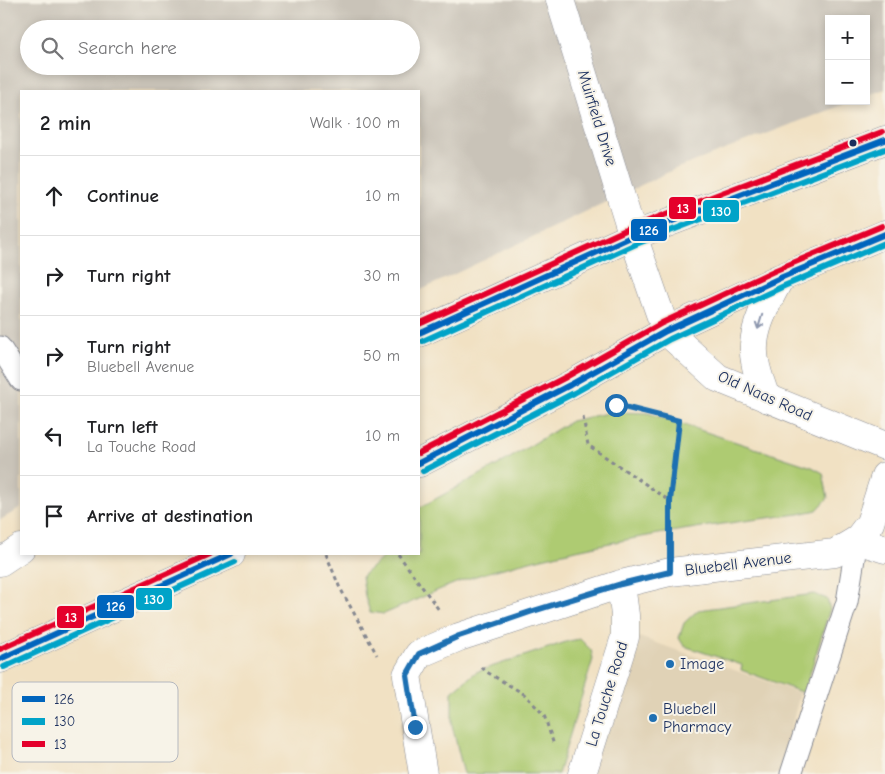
<!DOCTYPE html>
<html lang="en">
<head>
<meta charset="utf-8">
<style>
	body { margin:0; font-family:"Comic Neue",sans-serif; background:#f2f2f2; color:#202124 }
	.controls { position:absolute; right:15px; top:15px; display:grid; overflow:hidden; border-radius:0px; box-shadow:0 2px 8px #0003 }
	.controls button { width:45px; height:45px; display:grid; place-items:center; padding:0; border:0; border-bottom:1px solid #e0e0e0; background:#fff; color:#202124; font:25px sans-serif }
	.stop { position:absolute; width:15px; height:15px; margin:-11px; border:4px solid #1f6fb2; border-radius:50%; background:#fff }
	.stop.end { background:#1f6fb2; border-color:#fff; box-shadow:0 1px 5px #0008 }
	.list { margin:0; padding:0; list-style:none }
	h2 { display:flex; justify-content:space-between; align-items:center; height:65px; margin:0; padding:0 20px; font-size:21px }
	h2 small { font-size:16px; font-weight:400; color:#757577 }
	.list li { display:grid; grid-template-columns:32px 1fr auto; gap:15px; align-items:center; box-sizing:border-box; height:80px; padding:0 20px; border-top:1px solid #e0e0e0 }
	.list b { display:block; font-size:19px; white-space:nowrap }
	.list p { margin:0; font-size:16px; white-space:nowrap; color:#757577 }
	.list em { font-size:16px; font-style:normal; color:#757577 }
	.icon { flex:none; width:28px; height:28px; fill:none; stroke:currentColor; stroke-width:2; stroke-linecap:round; stroke-linejoin:round }
	.map { position:relative; flex:none; width:885px; height:774px; overflow:hidden }
	.search { position:absolute; background:#fff; box-shadow:0 2px 8px #0003; left:20px; top:20px; width:400px; height:55px; display:flex; align-items:center; gap:12px; box-sizing:border-box; padding:0 18px; border-radius:28px; color:#757577; font-size:19px }
	.panel { position:absolute; background:#fff; box-shadow:0 2px 8px #0003; left:20px; top:90px; width:400px; height:465px; border-radius:0px }
	.map>svg:first-child { display:block }
	.built { fill:#e0d2b6 }
	.industrial { fill:#c9c3b8; fill-rule:evenodd }
	.green { fill:#aecb72; stroke:#647d68 }
	.lines { fill:none; stroke-linecap:round; stroke-linejoin:round }
	.lane-casing { stroke:#868890; stroke-width:23 }
	.street-casing { stroke:#868890; stroke-width:29 }
	.secondary-casing { stroke:#868890; stroke-width:29 }
	.path { stroke:#868890; stroke-width:3; stroke-dasharray:4 4; stroke-linecap:butt }
	.lane { stroke:#fff; stroke-width:21 }
	.street { stroke:#fff; stroke-width:28 }
	.secondary { stroke:#fff; stroke-width:28 }
	.bus-1-casing { stroke:#f7f3e8; stroke-width:10 }
	.bus-2-casing { stroke:#f7f3e8; stroke-width:10 }
	.bus-3-casing { stroke:#f7f3e8; stroke-width:10 }
	.bus-1 { stroke:#0065bd; stroke-width:6 }
	.bus-2 { stroke:#01a3c8; stroke-width:6 }
	.bus-3 { stroke:#e4002b; stroke-width:6 }
	.oneway { stroke:#8d97ae }
	.route { stroke:#1f6fb2; stroke-width:6 }
	.bus-dot { fill:#1b2f5e; stroke:#f7f3e8; stroke-width:2 }
	.poi-dot { fill:#1f6fb2; stroke:#f7f3e8; stroke-width:2 }
	.labels { text-anchor:middle; dominant-baseline:central; stroke-width:4; stroke-linejoin:round; paint-order:stroke }
	.street-label { font-size:16px; fill:#1b2f5e; stroke:#f7f3e8 }
	.poi-label { font-size:16px; fill:#1b2f5e; stroke:#f7f3e8; text-anchor:start }
	.key { fill:#f7f3e8; stroke:#b5b8bf; stroke-width:1 }
	.key-label { font-size:14px; fill:#1b2f5e }
	.line-badge { stroke:#f7f3e8; stroke-width:2 }
	.badge-label { font-size:14px; text-anchor:middle; font-weight:bold; fill:#fff }
</style>
</head>
<body>
<div class="map">
<svg width="885" height="774" viewBox="0 0 885 774">
	<rect width="100%" height="100%" fill="#f7f3e8"/>
	<filter id="ink" filterUnits="userSpaceOnUse"><feTurbulence type="fractalNoise" baseFrequency=".02" numOctaves="2"/><feDisplacementMap in="SourceGraphic" scale="10" xChannelSelector="R" yChannelSelector="G"/><feConvolveMatrix kernelMatrix="1 2 1 2 8 2 1 2 1" color-interpolation-filters="sRGB"/></filter>
	<filter id="wash" filterUnits="userSpaceOnUse"><feTurbulence type="fractalNoise" baseFrequency=".0096" numOctaves="4" result="noise"/><feDisplacementMap in="SourceGraphic" scale="20" xChannelSelector="R" yChannelSelector="G"/><feGaussianBlur stdDeviation="1.12" result="paint"/><feColorMatrix in="noise" values="0 0 0 0 0 0 0 0 0 0 0 0 0 0 0 0 0 1.4 0 .05"/><feComposite in="paint" operator="in"/></filter>
	<g filter="url(#wash)">
		<rect width="100%" height="100%" fill="#f1e1c3"/>
		<path class="built" d="M 633,635 L 800,693 L 779,774 L 582,774 Z"/>
		<path class="industrial" d="M 0,0 L 885,0 L 885,89 L 866,96 L 866,19 L 829,19 L 829,101 L 852,101 L 675,169 L 419,291 L 419,91 L 21,91 L 21,508 L 0,520 ZM 29,29 L 411,29 L 411,66 L 29,66 Z"/>
		<path class="green" d="M 612,412 L 648,413 L 812,467 L 823,473 L 828,498 L 817,510 L 799,514 C 691,527 583,544 479,575 C 446,585 415,601 384,614 L 370,612 L 365,596 L 362,576 L 387,554 L 419,554 L 419,508 L 505,461 L 571,421 Z
			M 814,594 L 827,599 L 830,609 L 804,693 L 741,670 L 742,665 L 684,646 L 679,638 L 684,623 L 698,610 Z
			M 580,639 L 591,650 L 593,659 L 558,774 L 464,774 L 452,725 L 452,692 L 476,672 L 569,641 Z"/>
	</g>
	<g filter="url(#ink)">
		<g class="lines">
			<defs>
				<path id="lane" d="M 0,347 L 21,380
					M 791,774 L 847,602 L 857,540"/>
				<path id="street" d="M 560,0 L 633,236 L 666,331 L 718,378 L 885,446
					M 857,540 L 885,549
					M 423,774 L 407,675 L 419,654 L 459,637 L 621,584 L 670,572 L 835,553 L 857,540 L 870,523 L 885,476
					M 582,774 L 625,637 L 625,615 L 621,584"/>
				<path id="secondary" d="M 419,333 L 633,236 L 885,140
					M 766,398 C 762,386 757,374 755,361 C 749,332 767,303 780,278
					M 419,463 L 570,385 L 666,331 L 780,278 L 885,234
					M 0,562 L 21,548
					M 0,659 L 231,554"/>
			</defs>
			<use href="#lane" class="lane-casing"/>
			<use href="#street" class="street-casing"/>
			<use href="#secondary" class="secondary-casing"/>
			<path class="path" d="M 608,404 L 616,405 L 679,421 L 670,501
				M 583,417 L 588,445 L 670,501 L 670,537
				M 326,554 L 339,586 L 377,655
				M 398,554 L 439,610
				M 482,667 L 485,671 L 524,694 L 544,715 L 554,745"/>
			<use href="#lane" class="lane"/>
			<use href="#street" class="street"/>
			<use href="#secondary" class="secondary"/>
			<defs>
				<path id="bus-1" d="M 419,333 L 633,236 L 885,140
					M 419,463 L 570,385 L 666,331 L 780,278 L 885,234
					M 0,659 L 231,554"/>
				<path id="bus-2" d="M 423,341 L 636,244 L 885,149
					M 423,471 L 574,393 L 670,339 L 784,286 L 885,243
					M 4,667 L 235,562"/>
				<path id="bus-3" d="M 419,324 L 630,228 L 882,132
					M 419,453 L 566,377 L 662,323 L 776,270 L 882,226
					M 0,649 L 210,554"/>
			</defs>
			<use href="#bus-1" class="bus-1-casing"/>
			<use href="#bus-2" class="bus-2-casing"/>
			<use href="#bus-3" class="bus-3-casing"/>
			<use href="#bus-1" class="bus-1"/>
			<use href="#bus-2" class="bus-2"/>
			<use href="#bus-3" class="bus-3"/>
		</g>
		<defs><path id="oneway-shaft" d="M-6 0H5M1.5-3L5.5 0L1.5 3" fill="none" stroke-width="1.6" stroke-linecap="round" stroke-linejoin="round" transform="scale(1.25)"/></defs>
		<use class="oneway" href="#oneway-shaft" transform="translate(760 322) rotate(107)"/>
	</g>
	<g class="lines" filter="url(#ink)">
		<path class="route" d="M 415,727 L 407,675 L 419,654 L 459,636 L 530,612 L 621,584 L 670,572 L 670,501 L 679,421 L 616,405"/>
	</g>
	<circle class="bus-dot" cx="853" cy="143" r="4.5"/>
	<g class="poi-dot">
		<circle cx="670" cy="664" r="5"/>
		<circle cx="653" cy="718" r="5"/>
	</g>
	<g class="labels">
		<g class="street-label">
			<text transform="translate(597 118) rotate(73)">Muirfield Drive</text>
			<text transform="translate(765 396) rotate(24)">Old Naas Road</text>
			<text transform="translate(738 564) rotate(-7)">Bluebell Avenue</text>
			<text transform="translate(607 694) rotate(-73)">La Touche Road</text>
		</g>
		<g class="poi-label">
			<text x="680" y="664">Image</text>
			<text x="663" y="709">Bluebell<tspan x="663" dy="18">Pharmacy</tspan></text>
		</g>
	</g>
	<rect x="12" y="682" width="166" height="80" rx="8" class="key"/>
	<rect x="22" y="696" width="23" height="6" fill="#0065bd"/>
	<rect x="22" y="718" width="23" height="7" fill="#01a3c8"/>
	<rect x="22" y="741" width="23" height="6" fill="#e4002b"/>
	<g class="key-label">
		<text x="54" y="704">126</text>
		<text x="54" y="726">130</text>
		<text x="54" y="749">13</text>
	</g>
	<g class="line-badge">
		<rect x="668" y="196" width="29" height="24" rx="5" fill="#e4002b"/>
		<rect x="702" y="199" width="38" height="24" rx="5" fill="#01a3c8"/>
		<rect x="630" y="218" width="38" height="24" rx="5" fill="#0065bd"/>
		<rect x="135" y="587" width="38" height="24" rx="5" fill="#01a3c8"/>
		<rect x="96" y="594" width="39" height="25" rx="5" fill="#0065bd"/>
		<rect x="56" y="605" width="29" height="24" rx="5" fill="#e4002b"/>
	</g>
	<g class="badge-label">
		<text x="683" y="213">13</text>
		<text x="721" y="216">130</text>
		<text x="649" y="235">126</text>
		<text x="154" y="604">130</text>
		<text x="116" y="611">126</text>
		<text x="71" y="622">13</text>
	</g>
</svg>
<div class="controls">
<button>+</button>
<button>−</button>
</div>
<div class="stop" style="left:616px;top:405px"></div>
<div class="stop end" style="left:415px;top:727px"></div>
<div class="search"><svg class="icon" aria-label="search" viewBox="0 0 24 24"><circle cx="10" cy="10" r="6"/><path d="M15 15l6 6"/></svg>Search here</div>
<section class="panel">
<h2>2 min<small>Walk · 100 m</small></h2>
<ul class="list">
<li><svg class="icon" aria-label="ahead" viewBox="0 0 24 24"><path d="M12 20V5M6 11l6-6 6 6"/></svg><div><b>Continue</b></div><em>10 m</em></li>
<li><svg class="icon" aria-label="right" viewBox="0 0 24 24"><path d="M7 20v-9h11M14 6l5 5-5 5"/></svg><div><b>Turn right</b></div><em>30 m</em></li>
<li><svg class="icon" aria-label="right" viewBox="0 0 24 24"><path d="M7 20v-9h11M14 6l5 5-5 5"/></svg><div><b>Turn right</b><p>Bluebell Avenue</p></div><em>50 m</em></li>
<li><svg class="icon" aria-label="left" viewBox="0 0 24 24"><path d="M17 20v-9H6M10 6l-5 5 5 5"/></svg><div><b>Turn left</b><p>La Touche Road</p></div><em>10 m</em></li>
<li><svg class="icon" aria-label="arrive" viewBox="0 0 24 24"><path d="M6 21V4h12l-3 4 3 4H6"/></svg><div><b>Arrive at destination</b></div></li>
</ul>
</section>
</div>
</body>
</html>
